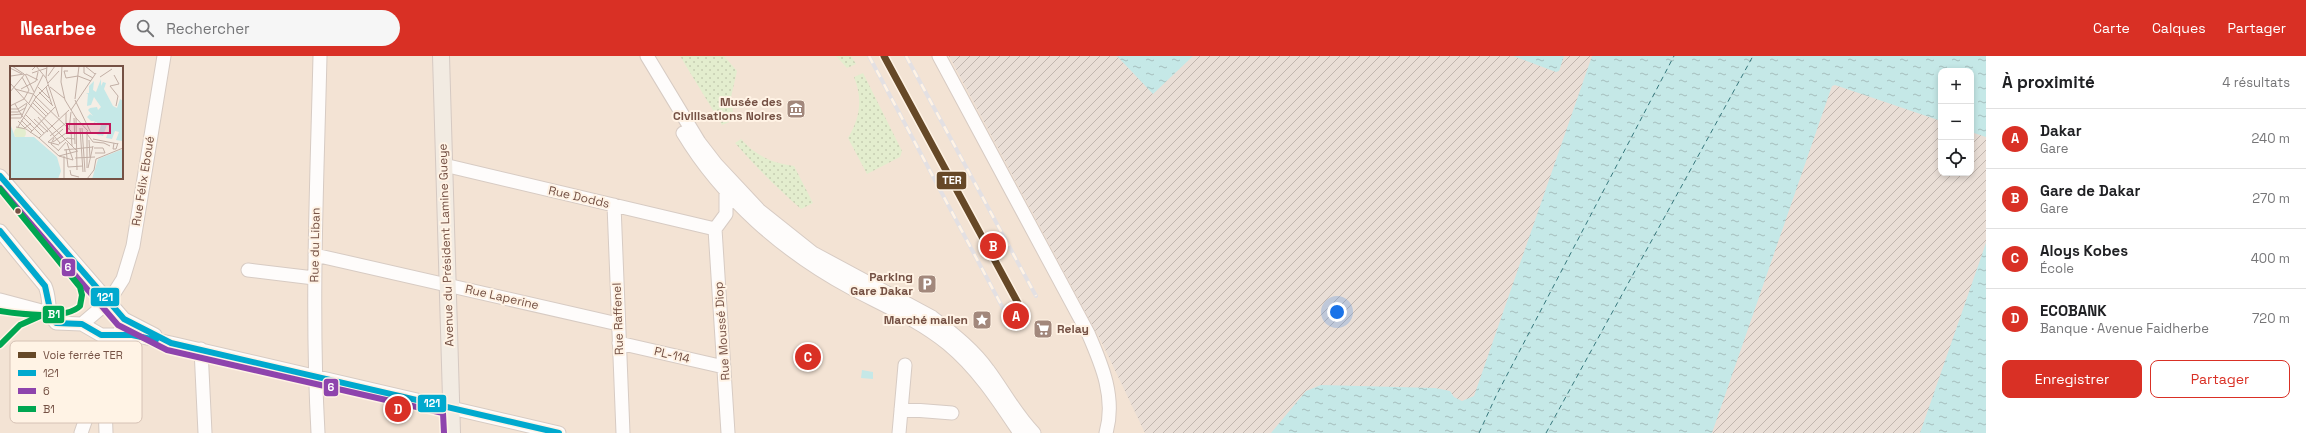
<!DOCTYPE html>
<html lang="fr">
<head>
<meta charset="utf-8">
<style>
	body { margin:0; font-family:"Space Grotesk",sans-serif; background:#f6f6f6; color:#202124 }
	.controls { position:absolute; right:12px; top:12px; display:grid; overflow:hidden; border-radius:8px; box-shadow:0 2px 6px #0003 }
	.controls button { width:36px; height:36px; display:grid; place-items:center; padding:0; border:0; border-bottom:1px solid #e0e0e0; background:#fff; color:#202124; font:20px sans-serif }
	.you { position:absolute; left:1337px; top:256px; width:14px; height:14px; margin:-10px; border:3px solid #fff; border-radius:50%; background:#1a73e8; box-shadow:0 0 0 6px #1a73e833 }
	.badge { display:grid; place-items:center; width:26px; height:26px; border-radius:50%; background:#d93025; color:#fff; font-size:13px; font-weight:700 }
	.pin { position:absolute; translate:-50% -50%; border:2px solid #fff; box-shadow:0 1px 4px #0006 }
	.list { margin:0; padding:0; list-style:none }
	h2 { display:flex; justify-content:space-between; align-items:center; height:52px; margin:0; padding:0 16px; font-size:17px }
	h2 small { font-size:13px; font-weight:400; color:#757577 }
	.list li { display:grid; grid-template-columns:26px 1fr auto; gap:12px; align-items:center; box-sizing:border-box; height:60px; padding:0 16px; border-top:1px solid #e0e0e0 }
	.list b { display:block; font-size:15px; white-space:nowrap }
	.list p { margin:0; font-size:13px; white-space:nowrap; color:#757577 }
	.list em { font-size:13px; font-style:normal; color:#757577 }
	.actions { display:flex; gap:8px; padding:12px 16px }
	.actions a { flex:1; padding:9px 0; border:1px solid #d93025; border-radius:8px; text-align:center; font-size:14px; color:#d93025 }
	.actions .main { background:#d93025; color:#fff }
	.icon { flex:none; width:22px; height:22px; fill:none; stroke:currentColor; stroke-width:2; stroke-linecap:round; stroke-linejoin:round }
	.map { position:relative; flex:none; width:1986px; height:377px; overflow:hidden }
	header { display:flex; align-items:center; gap:24px; box-sizing:border-box; height:56px; padding:0 20px; background:#d93025; color:#fff }
	header strong { font-size:19px }
	nav { display:flex; gap:22px; margin-inline-start:auto; font-size:14px }
	.search { width:280px; height:36px; background:#f6f6f6; display:flex; align-items:center; gap:10px; box-sizing:border-box; padding:0 14px; border-radius:22px; color:#757577; font-size:15px }
	main { display:flex }
	aside { flex:1; background:#fff }
	.map>svg:first-child { display:block }
	.residential { fill:#f3e3d4; fill-rule:evenodd }
	.industrial { fill:url(#industrial-furrows); fill-rule:evenodd }
	.grass { fill:url(#grass-dots) }
	.water { fill:url(#water-ripples) }
	.lines { fill:none; stroke-linecap:round; stroke-linejoin:round }
	.ferry { stroke:#36777c; stroke-width:1; stroke-dasharray:5 4; stroke-linecap:butt }
	.minor-casing { stroke:#d7cbc3; stroke-width:15 }
	.major-casing { stroke:#d5c9c2; stroke-width:18 }
	.minor { stroke:#fefcfb; stroke-width:13 }
	.major { stroke:#f2ebe2; stroke-width:16 }
	.rail-casing { stroke:#e3e0e3; stroke-width:4 }
	.rail { stroke:#fff3e5; stroke-width:2.5; stroke-dasharray:8; stroke-linecap:butt }
	.bus-1-casing { stroke:#fff3e5; stroke-width:9 }
	.bus-2-casing { stroke:#fff3e5; stroke-width:9 }
	.bus-3-casing { stroke:#fff3e5; stroke-width:9 }
	.bus-1 { stroke:#00a9ce; stroke-width:6 }
	.bus-2 { stroke:#8e44ad; stroke-width:6 }
	.bus-3 { stroke:#00a651; stroke-width:6 }
	.rail-1-casing { stroke:#fff3e5; stroke-width:10 }
	.rail-1 { stroke:#664827; stroke-width:7 }
	.bus-dot { fill:#755144; stroke:#fff3e5; stroke-width:1.5 }
	.labels { text-anchor:middle; dominant-baseline:central; stroke-width:4; stroke-linejoin:round; paint-order:stroke }
	.poi-label { font-size:12px; font-weight:bold; fill:#755144; stroke:#fff3e5; text-anchor:end }
	.street-label { font-size:12px; fill:#755144; stroke:#fff3e5 }
	.inset-river { fill:none; stroke:#c5e8e7; stroke-width:2 }
	.inset-road { fill:none; stroke:#c2afa5; stroke-width:1 }
	.view { fill:#c2185b; fill-opacity:0.15; stroke:#c2185b; stroke-width:2 }
	.inset-edge { fill:none; stroke:#755144; stroke-width:2 }
	.key { fill:#fff3e5; stroke:#d6c2b5; stroke-width:1 }
	.key-label { font-size:11px; fill:#755144 }
	.line-badge { stroke:#fff3e5; stroke-width:1.5 }
	.badge-label { font-size:11px; text-anchor:middle; font-weight:bold; fill:#fff }
</style>
</head>
<body>
<header>
<strong>Nearbee</strong>
<div class="search"><svg class="icon" aria-label="search" viewBox="0 0 24 24"><circle cx="10" cy="10" r="6"/><path d="M15 15l6 6"/></svg>Rechercher</div>
<nav><a>Carte</a><a>Calques</a><a>Partager</a></nav>
</header>
<main>
<div class="map">
<svg width="1986" height="377" viewBox="0 0 1986 377">
	<defs>
		<pattern id="industrial-furrows" width="10" height="10" patternUnits="userSpaceOnUse"><rect width="10" height="10" fill="#e9ded6"/><path d="M-1 1l2-2M0 10L10 0M9 11l2-2" fill="none" stroke="#c1b6af"/></pattern>
		<pattern id="grass-dots" width="8" height="8" patternUnits="userSpaceOnUse"><rect width="8" height="8" fill="#e3edce"/><path d="M2 2h.1M6 6h.1" fill="none" stroke="#c6cdb2" stroke-width="1.8" stroke-linecap="round"/></pattern>
		<pattern id="water-ripples" width="26" height="14" patternUnits="userSpaceOnUse"><rect width="26" height="14" fill="#c5e8e7"/><path d="M2 4q2-2 4 0t4 0M15 11q2-2 4 0t4 0" fill="none" stroke="#a5bebd"/></pattern>
	</defs>
	<rect width="100%" height="100%" fill="#f6eee5"/>
	<path class="residential" d="M 0,0 L 1513,0 L 1271,377 L 0,377 ZM 11,11 L 122,11 L 122,122 L 11,122 Z"/>
	<path class="industrial" d="M 949,0 L 1986,0 L 1986,377 L 1145,377 L 1102,287 ZM 1941,15 L 1971,15 L 1971,117 L 1941,117 Z"/>
	<path class="grass" d="M 680,0 L 724,0 L 737,15 L 731,41 L 734,64 L 722,69 Z
		M 836,0 L 851,0 L 856,8 L 847,12 Z
		M 863,17 L 902,95 L 900,101 L 867,118 L 848,82 C 860,62 863,43 854,21 Z
		M 741,83 C 756,100 772,107 794,110 L 813,147 L 801,153 C 777,132 756,111 735,87 Z"/>
	<path class="water" d="M 1117,0 L 1193,0 L 1153,38 Z
		M 1513,0 L 1564,0 L 1559,15 L 1556,16 Z
		M 1592,0 L 1986,0 L 1986,81 L 1971,76 L 1971,15 L 1941,15 L 1941,65 L 1835,29 L 1832,30 L 1712,377 L 1271,377 L 1306,335 L 1321,329 L 1435,332 L 1450,335 L 1454,341 L 1462,345 L 1474,340 Z
		M 1986,187 L 1986,377 L 1920,377 Z
		M 862,314 L 873,316 L 873,323 L 861,322 Z"/>
	<g class="lines">
		<path class="ferry" d="M 1479,377 L 1496,340 L 1674,0
			M 1546,377 L 1753,0"/>
		<defs>
			<path id="minor" d="M 647,0 L 699,86 L 716,108 L 759,154 L 813,197 L 932,261 C 952,277 973,293 988,314 C 1003,334 1016,359 1034,377
				M 939,0 L 1088,277 C 1102,309 1116,342 1106,377
				M 683,77 C 722,142 784,196 851,232 C 883,249 919,264 948,288 C 978,313 998,344 1020,377
				M 444,109 L 715,173
				M 0,120 L 124,263 L 155,279
				M 614,149 L 623,377
				M 715,173 L 728,377
				M 715,173 L 726,158 L 726,134
				M 0,175 L 45,230 C 51,243 46,256 56,267 L 82,268 L 101,279 L 132,279 L 171,287 L 559,377
				M 315,199 L 618,268
				M 248,214 L 314,222
				M 0,244 L 49,257
				M 82,268 L 109,245 L 123,223 L 133,190 L 164,0
				M 619,287 L 724,311
				M 201,293 L 205,377
				M 104,318 L 106,377
				M 901,353 L 952,357
				M 81,377 L 106,305 L 121,273
				M 318,377 C 311,251 317,126 320,0
				M 899,377 L 905,309"/>
			<path id="major" d="M 441,0 L 452,377"/>
		</defs>
		<use href="#minor" class="minor-casing"/>
		<use href="#major" class="major-casing"/>
		<use href="#minor" class="minor"/>
		<use href="#major" class="major"/>
		<defs>
			<path id="rail" d="M 869,0 L 1005,256
				M 906,0 L 1036,240"/>
		</defs>
		<use href="#rail" class="rail-casing"/>
		<use href="#rail" class="rail"/>
		<defs>
			<path id="bus-1" d="M 0,120 L 124,263 L 171,287 L 559,377
				M 0,175 L 45,230 L 51,258 L 56,267 L 82,268 L 101,279 L 132,279 L 156,284"/>
			<path id="bus-2" d="M 0,132 L 118,269 L 167,294 L 443,357 L 444,377"/>
			<path id="bus-3" d="M 0,133 L 80,231 L 82,239 L 80,250 C 66,264 19,258 0,255
				M 0,289 L 20,269 L 47,257"/>
		</defs>
		<use href="#bus-1" class="bus-1-casing"/>
		<use href="#bus-2" class="bus-2-casing"/>
		<use href="#bus-3" class="bus-3-casing"/>
		<use href="#bus-1" class="bus-1"/>
		<use href="#bus-2" class="bus-2"/>
		<use href="#bus-3" class="bus-3"/>
		<defs>
			<path id="rail-1" d="M 884,0 L 1019,249"/>
		</defs>
		<use href="#rail-1" class="rail-1-casing"/>
		<use href="#rail-1" class="rail-1"/>
	</g>
	<defs>
		<symbol id="museum-square" viewBox="-11 -11 22 22"><rect x="-9" y="-9" width="18" height="18" rx="4" fill="#a2887c" stroke="#fff3e5"/><path d="M0-6L6-3V-2H-6V-3ZM-5-1h2V3h-2ZM-1-1h2V3h-2ZM3-1h2V3H3ZM-6 4H6V6H-6Z" fill="#fff"/></symbol>
		<symbol id="parking-square" viewBox="-11 -11 22 22"><rect x="-9" y="-9" width="18" height="18" rx="4" fill="#a2887c" stroke="#fff3e5"/><path d="M-3.5-5.5H1a3.5 3.5 0 0 1 0 7H-1V5.5H-3.5ZM-1-3.4V-.6H.8a1.4 1.4 0 0 0 0-2.8Z" fill="#fff"/></symbol>
		<symbol id="sight-square" viewBox="-11 -11 22 22"><rect x="-9" y="-9" width="18" height="18" rx="4" fill="#a2887c" stroke="#fff3e5"/><path d="M0-6L1.8-2.2L6-1.7L2.9 1.2L3.7 5.4L0 3.3L-3.7 5.4L-2.9 1.2L-6-1.7L-1.8-2.2Z" fill="#fff"/></symbol>
		<symbol id="supermarket-square" viewBox="-11 -11 22 22"><rect x="-9" y="-9" width="18" height="18" rx="4" fill="#a2887c" stroke="#fff3e5"/><path d="M-6-5.5h2.5l.6 2H6L4.5 2H-2.5L-4.4-4H-6ZM-1.5 3.2a1.3 1.3 0 1 0 .1 0ZM3 3.2a1.3 1.3 0 1 0 .1 0Z" fill="#fff"/></symbol>
	</defs>
	<g fill-rule="evenodd">
		<use href="#museum-square" x="785" y="42" width="22" height="22"/>
		<use href="#parking-square" x="916" y="217" width="22" height="22"/>
		<use href="#sight-square" x="971" y="253" width="22" height="22"/>
		<use href="#supermarket-square" x="1032" y="262" width="22" height="22"/>
	</g>
	<circle class="bus-dot" cx="18" cy="155" r="3.5"/>
	<g class="labels">
		<g class="poi-label">
			<text x="782" y="46">Musée des<tspan x="782" dy="14">Civilisations Noires</tspan></text>
			<text x="913" y="221">Parking<tspan x="913" dy="14">Gare Dakar</tspan></text>
			<text x="968" y="264">Marché malien</text>
			<text x="1057" y="273" text-anchor="start">Relay</text>
		</g>
		<g class="street-label">
			<text transform="translate(143 125) rotate(-81)">Rue Félix Eboué</text>
			<text transform="translate(579 141) rotate(13)">Rue Dodds</text>
			<text transform="translate(315 189) rotate(-89)">Rue du Liban</text>
			<text transform="translate(446 189) rotate(-92)">Avenue du Président Lamine Gueye</text>
			<text transform="translate(502 241) rotate(13)">Rue Laperine</text>
			<text transform="translate(618 263) rotate(-92)">Rue Raffenel</text>
			<text transform="translate(722 275) rotate(-94)">Rue Moussé Diop</text>
			<text transform="translate(672 299) rotate(13)">PL-114</text>
		</g>
	</g>
	<g transform="translate(10 10)">
		<rect width="113" height="113" fill="#f6eee5"/>
		<path d="M4 67a6 6 0 1 1 12 0a6 6 0 1 1-12 0Z" fill="#e3edce"/>
		<path d="M 91,13 L 91,20 L 93,16 L 96,17 L 94,23 L 103,40 L 107,42 L 110,33 L 113,35 L 112,75 L 106,74 L 109,66 L 105,65 L 102,73 L 96,72 L 100,61 L 97,59 L 93,70 L 86,68 L 84,67 L 89,66 L 91,59 L 86,56 L 82,59 L 85,55 L 81,55 L 77,51 L 80,48 L 83,50 L 78,44 L 80,42 L 87,41 L 88,44 L 91,41 L 84,31 L 81,39 L 77,40 L 78,28 L 76,27 L 79,27 L 79,20 L 84,15 L 83,24 L 86,26 ZM 0,57 L 5,71 L 24,71 L 47,91 L 51,105 L 48,113 L 0,113 ZM 113,83 L 113,113 L 82,113 L 88,93 Z" fill="#c5e8e7"/>
		<path class="inset-river" d="M 88,69 L 96,54 L 113,57M 89,69 L 96,56 L 106,56"/>
		<path class="inset-road" d="M 2,0 L 14,8M 52,0 L 51,16 L 55,34 L 66,52M 74,0 L 74,7 L 83,12M 75,0 L 85,8M 0,2 L 12,8M 22,4 L 26,0 L 36,12 L 49,51M 58,5 L 54,5 L 56,12 L 68,10 L 81,15M 22,7 L 37,2M 15,8 L 24,26M 16,8 L 28,14M 104,9 L 109,18 L 100,20 L 108,30 L 106,40M 1,10 L 14,8M 38,10 L 45,0M 12,11 L 19,24 L 14,33M 90,11 L 102,3M 36,12 L 37,0M 0,17 L 18,37M 38,17 L 49,5M 28,21 L 39,32M 36,21 L 42,39M 40,21 L 54,32M 5,23 L 23,28 L 61,65M 11,23 L 26,15 L 28,6M 0,26 L 15,8M 29,26 L 43,40M 65,33 L 69,0M 24,34 L 38,48M 65,34 L 81,67M 18,37 L 42,60 L 29,72M 19,37 L 33,9M 23,37 L 36,50M 5,38 L 12,50 L 31,69M 0,40 L 14,33M 0,43 L 8,43 L 17,37M 61,44 L 86,7M 0,46 L 8,46 L 15,42M 0,49 L 12,48M 16,49 L 34,67M 28,51 L 50,77M 0,52 L 11,52 L 17,38M 64,52 L 65,78M 66,52 L 78,65M 66,52 L 67,104M 24,53 L 38,66M 11,54 L 22,65M 8,55 L 15,62 L 21,57M 42,60 L 67,85M 42,60 L 59,44M 6,61 L 16,63 L 29,72M 8,61 L 26,31 L 38,19M 70,62 L 73,106M 72,62 L 75,106M 59,64 L 61,46M 61,65 L 62,80M 77,65 L 77,102M 20,67 L 45,41M 77,68 L 83,76 L 94,77 L 100,80M 40,70 L 56,57 L 56,47M 29,72 L 49,90M 44,72 L 41,78 L 49,85M 83,73 L 108,78M 79,74 L 80,92M 43,76 L 56,67M 57,77 L 63,94M 104,77 L 103,83 L 106,83 L 108,77M 49,78 L 57,72 L 65,73M 49,79 L 38,76 L 53,63M 84,82 L 93,82 L 95,87 L 85,87M 56,83 L 58,101 L 73,100M 54,84 L 83,81M 48,85 L 56,76M 49,90 L 68,85M 49,90 L 63,94M 54,90 L 54,112M 65,92 L 85,91M 78,102 L 83,80M 60,104 L 61,109 L 69,111M 77,113 L 84,104 L 86,93 L 113,82"/>
		<path class="view" d="M 57,58 L 100,58 L 100,67 L 57,67 Z"/>
		<rect width="113" height="113" class="inset-edge"/>
	</g>
	<rect x="10" y="285" width="132" height="82" rx="6" class="key"/>
	<rect x="18" y="296" width="18" height="6" fill="#664827"/>
	<rect x="18" y="314" width="18" height="6" fill="#00a9ce"/>
	<rect x="18" y="332" width="18" height="6" fill="#8e44ad"/>
	<rect x="18" y="350" width="18" height="6" fill="#00a651"/>
	<g class="key-label">
		<text x="43" y="303">Voie ferrée TER</text>
		<text x="43" y="321">121</text>
		<text x="43" y="339">6</text>
		<text x="43" y="357">B1</text>
	</g>
	<g class="line-badge">
		<rect x="936" y="115" width="31" height="19" rx="4" fill="#664827"/>
		<rect x="61" y="202" width="15" height="19" rx="4" fill="#8e44ad"/>
		<rect x="90" y="231" width="30" height="20" rx="4" fill="#00a9ce"/>
		<rect x="42" y="249" width="23" height="19" rx="4" fill="#00a651"/>
		<rect x="323" y="322" width="16" height="19" rx="4" fill="#8e44ad"/>
		<rect x="417" y="338" width="30" height="19" rx="4" fill="#00a9ce"/>
	</g>
	<g class="badge-label">
		<text x="952" y="128">TER</text>
		<text x="68" y="215">6</text>
		<text x="105" y="245">121</text>
		<text x="54" y="262">B1</text>
		<text x="331" y="335">6</text>
		<text x="432" y="351">121</text>
	</g>
</svg>
<div class="controls">
<button>+</button>
<button>−</button>
<button><svg class="icon" aria-label="locate" viewBox="0 0 24 24"><circle cx="12" cy="12" r="6"/><path d="M12 2v4M12 18v4M2 12h4M18 12h4"/></svg></button>
</div>
<div class="you"></div>
<div class="pin badge" style="left:1016px;top:260px">A</div>
<div class="pin badge" style="left:993px;top:190px">B</div>
<div class="pin badge" style="left:808px;top:301px">C</div>
<div class="pin badge" style="left:398px;top:353px">D</div>
</div>
<aside>
<h2>À proximité<small>4 résultats</small></h2>
<ul class="list">
<li><span class="badge">A</span><div><b>Dakar</b><p>Gare</p></div><em>240 m</em></li>
<li><span class="badge">B</span><div><b>Gare de Dakar</b><p>Gare</p></div><em>270 m</em></li>
<li><span class="badge">C</span><div><b>Aloys Kobes</b><p>École</p></div><em>400 m</em></li>
<li><span class="badge">D</span><div><b>ECOBANK</b><p>Banque · Avenue Faidherbe</p></div><em>720 m</em></li>
</ul>
<div class="actions"><a class="main">Enregistrer</a><a>Partager</a></div>
</aside>
</main>
</body>
</html>
